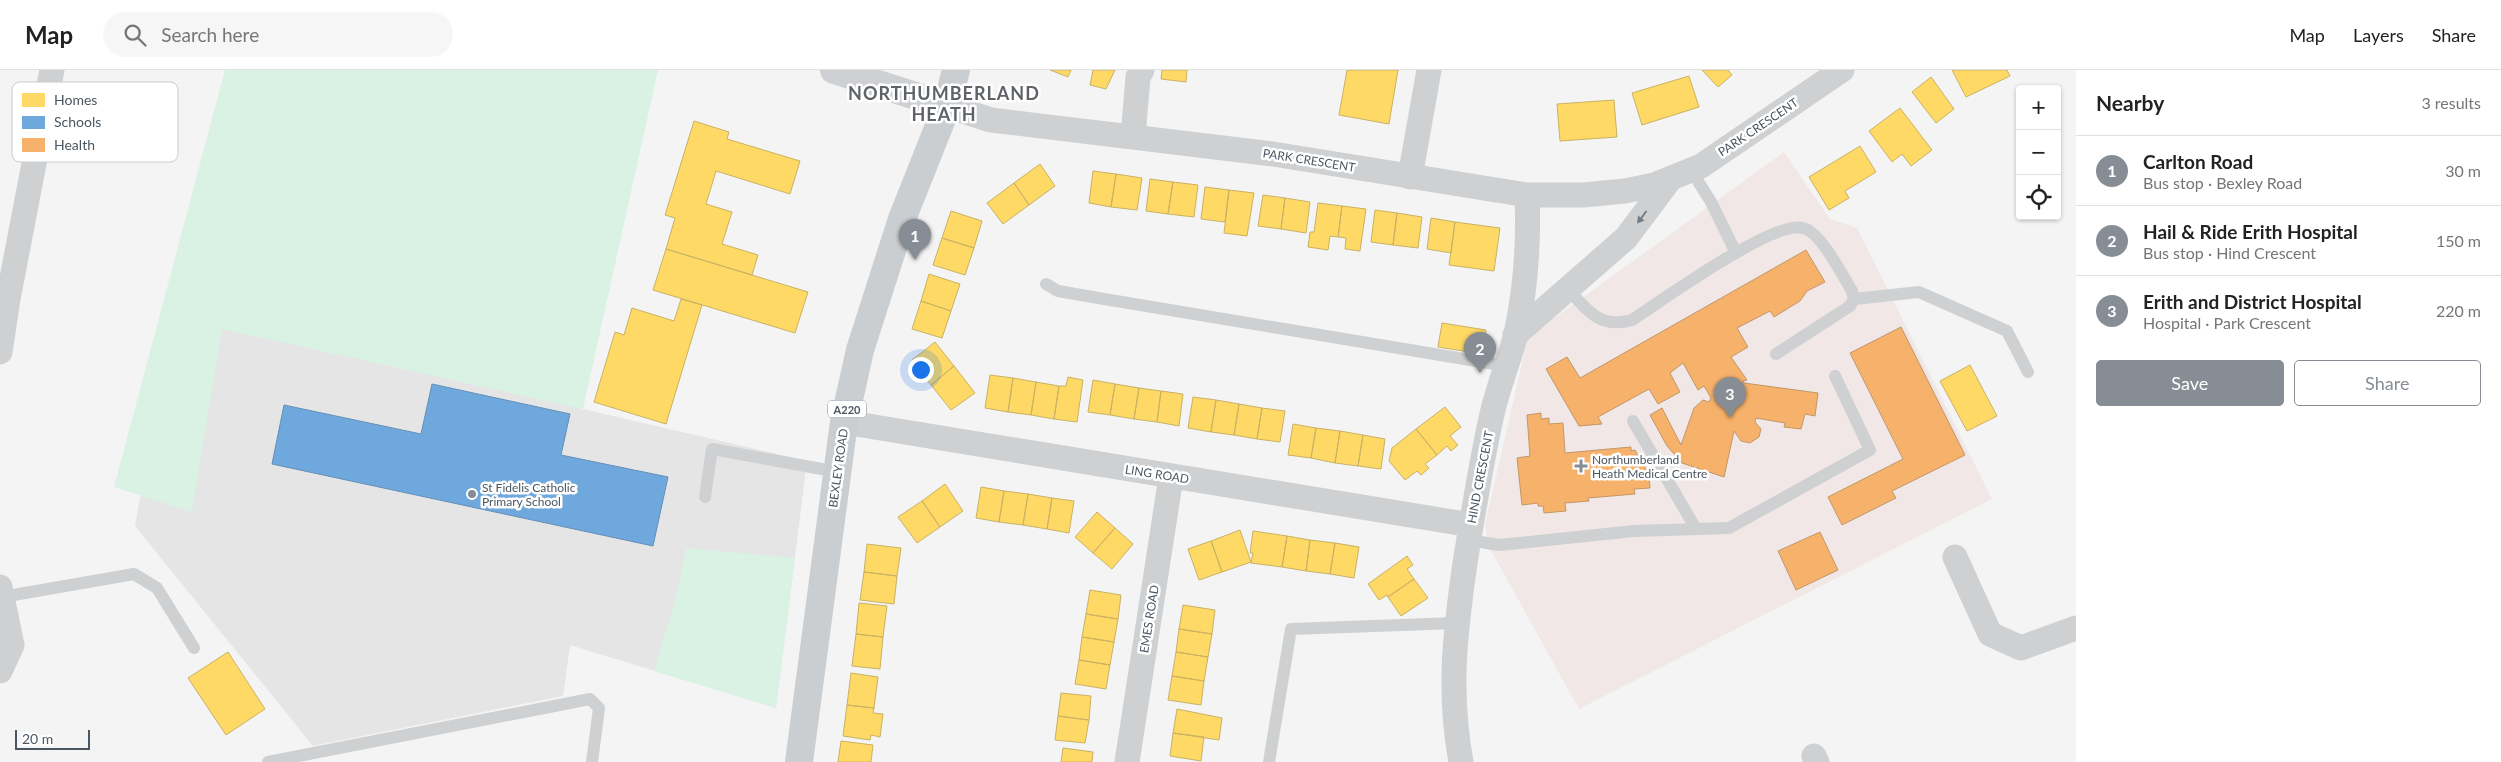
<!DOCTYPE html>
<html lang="en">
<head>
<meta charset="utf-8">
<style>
	body { margin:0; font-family:Lato,sans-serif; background:#f6f6f6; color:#222 }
	.controls { position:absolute; right:15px; top:15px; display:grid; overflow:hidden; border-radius:5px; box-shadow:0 1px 4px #0004 }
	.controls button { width:45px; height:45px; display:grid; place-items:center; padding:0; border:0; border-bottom:1px solid #e0e0e0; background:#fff; color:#222; font:25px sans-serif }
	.scale { position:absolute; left:15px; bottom:12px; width:75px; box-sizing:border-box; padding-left:5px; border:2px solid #4a5661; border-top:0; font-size:14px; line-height:18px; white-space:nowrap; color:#4a5661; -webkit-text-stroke:4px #fff; paint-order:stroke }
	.you { position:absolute; left:920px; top:299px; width:18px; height:18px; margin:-12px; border:4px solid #fff; border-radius:50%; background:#1a73e8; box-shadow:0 0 0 8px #1a73e833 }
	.badge { display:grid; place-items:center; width:32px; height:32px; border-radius:50%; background:#868d94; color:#fff; font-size:16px; font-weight:700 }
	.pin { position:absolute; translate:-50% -41px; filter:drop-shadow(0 1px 2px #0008) }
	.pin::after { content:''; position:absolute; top:26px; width:18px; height:15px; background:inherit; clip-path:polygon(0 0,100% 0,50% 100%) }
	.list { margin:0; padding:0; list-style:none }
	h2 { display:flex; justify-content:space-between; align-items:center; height:65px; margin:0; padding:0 20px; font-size:21px }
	h2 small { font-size:16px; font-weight:400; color:#767676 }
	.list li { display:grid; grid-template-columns:32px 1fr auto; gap:15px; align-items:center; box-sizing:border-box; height:70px; padding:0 20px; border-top:1px solid #e0e0e0 }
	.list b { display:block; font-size:19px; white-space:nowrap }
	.list p { margin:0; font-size:16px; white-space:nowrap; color:#767676 }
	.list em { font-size:16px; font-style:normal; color:#767676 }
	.actions { display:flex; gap:10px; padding:15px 20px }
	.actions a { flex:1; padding:11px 0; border:1px solid #868d94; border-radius:5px; text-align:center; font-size:18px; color:#868d94 }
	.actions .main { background:#868d94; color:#fff }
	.icon { flex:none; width:28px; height:28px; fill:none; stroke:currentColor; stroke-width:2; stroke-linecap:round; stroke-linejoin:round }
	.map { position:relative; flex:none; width:2076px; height:692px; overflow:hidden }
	header { display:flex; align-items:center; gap:30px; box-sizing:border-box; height:70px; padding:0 25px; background:#fff; border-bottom:1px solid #e0e0e0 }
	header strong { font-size:24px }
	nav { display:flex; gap:28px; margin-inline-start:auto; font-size:18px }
	.search { width:350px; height:45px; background:#f6f6f6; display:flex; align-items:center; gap:12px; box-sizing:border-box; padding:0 18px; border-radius:28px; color:#767676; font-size:19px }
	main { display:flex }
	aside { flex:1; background:#fff }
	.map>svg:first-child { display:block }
	.education { fill:#e6e5e6 }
	.medical { fill:#f1e7e6 }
	.green { fill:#d9f2e3 }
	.homes { fill:#ffd966; stroke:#c9b264 }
	.schools { fill:#6fa8dc; stroke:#648fb7 }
	.health { fill:#f6b26b; stroke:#c29668 }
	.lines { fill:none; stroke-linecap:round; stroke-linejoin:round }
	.lane { stroke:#ced0d2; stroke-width:12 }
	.street { stroke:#ced0d2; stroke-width:25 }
	.secondary { stroke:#ced0d4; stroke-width:28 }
	.primary { stroke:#caced1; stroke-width:28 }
	.oneway { fill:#727b83 }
	.poi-dot { fill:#868d94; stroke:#fff; stroke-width:2 }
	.labels { text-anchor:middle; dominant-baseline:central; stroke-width:5; stroke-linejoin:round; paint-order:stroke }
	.shield { fill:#fff; stroke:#808990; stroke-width:1 }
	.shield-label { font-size:11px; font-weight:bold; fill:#4a5661 }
	.street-label { font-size:12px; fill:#4a5661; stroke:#fff }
	.poi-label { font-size:12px; fill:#4a5661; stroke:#fff; text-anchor:start }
	.district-label { font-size:18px; font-weight:bold; letter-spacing:1px; fill:#5f6368; stroke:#fff }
	.key { fill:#fff; stroke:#c9ccd0; stroke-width:1 }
	.key-label { font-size:14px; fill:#4a5661 }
</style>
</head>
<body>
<header>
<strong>Map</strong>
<div class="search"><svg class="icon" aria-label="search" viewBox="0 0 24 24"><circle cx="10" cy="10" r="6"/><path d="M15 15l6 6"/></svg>Search here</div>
<nav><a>Map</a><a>Layers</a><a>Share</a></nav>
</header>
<main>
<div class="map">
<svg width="2076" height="692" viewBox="0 0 2076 692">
	<rect width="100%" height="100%" fill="#f4f4f4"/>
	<path class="education" d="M 174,236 L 583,339 L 807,391 L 776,638 L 570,575 L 563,626 L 313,676 L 135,456 Z"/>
	<path class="medical" d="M 1784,82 L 1830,149 L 1857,158 L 1992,429 L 1579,639 L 1489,477 L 1485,455 L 1528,267 Z"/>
	<path class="green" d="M 225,0 L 658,0 L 583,339 L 222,259 L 192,442 L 114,417 Z
		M 686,478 L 795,488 L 776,638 L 654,601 L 675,531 Z"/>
	<path class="homes" d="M 1050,0 L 1071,0 L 1068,7 Z
		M 1093,0 L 1115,0 L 1106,19 L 1090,15 Z
		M 1162,0 L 1187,0 L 1186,12 L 1161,9 Z
		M 1347,0 L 1398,0 L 1389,54 L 1339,45 Z
		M 1702,0 L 1728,0 L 1732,5 L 1718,17 Z
		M 1952,0 L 2007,0 L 2010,6 L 1966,27 Z
		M 1689,6 L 1699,37 L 1642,55 L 1632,23 Z
		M 1931,7 L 1954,39 L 1936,53 L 1912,22 Z
		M 1614,30 L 1617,67 L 1560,71 L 1557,34 Z
		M 1900,38 L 1932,80 L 1911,96 L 1902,84 L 1892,92 L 1869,61 Z
		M 694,51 L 729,62 L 727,69 L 800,91 L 790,124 L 716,101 L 706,134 L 732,142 L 722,174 L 758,185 L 752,205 L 666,179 L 675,148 L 665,145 Z
		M 1860,76 L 1876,102 L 1845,121 L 1849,128 L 1829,140 L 1809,107 Z
		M 1040,94 L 1055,116 L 1029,135 L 1014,113 Z
		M 1093,101 L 1116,104 L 1111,137 L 1089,133 Z
		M 1116,104 L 1142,108 L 1137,140 L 1111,137 Z
		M 1150,109 L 1173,112 L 1168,144 L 1146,141 Z
		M 1173,112 L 1198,115 L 1194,147 L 1168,144 Z
		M 1014,113 L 1029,135 L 1003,154 L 987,133 Z
		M 1205,117 L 1229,120 L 1225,152 L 1201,149 Z
		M 1229,120 L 1254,123 L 1247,166 L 1224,163 Z
		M 1263,125 L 1285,128 L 1281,159 L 1258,156 Z
		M 1285,128 L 1310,132 L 1306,163 L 1281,159 Z
		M 1318,133 L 1342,136 L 1338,167 L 1330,166 L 1328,180 L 1308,177 L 1310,162 L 1314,162 Z
		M 1342,136 L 1366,139 L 1360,181 L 1345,179 L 1346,168 L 1338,167 Z
		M 1375,140 L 1397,143 L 1393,175 L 1371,172 Z
		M 951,141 L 982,151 L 974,178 L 942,168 Z
		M 1397,143 L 1422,147 L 1418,178 L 1393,175 Z
		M 1431,148 L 1455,152 L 1451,183 L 1427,179 Z
		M 1455,152 L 1500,158 L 1494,201 L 1449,195 Z
		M 942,168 L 974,178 L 965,205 L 933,195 Z
		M 666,179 L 808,222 L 795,263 L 653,220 Z
		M 929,204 L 960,214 L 951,241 L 921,231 Z
		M 681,229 L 702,235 L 666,354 L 594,332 L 615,262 L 624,265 L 632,238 L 674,251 Z
		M 921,231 L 951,241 L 942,268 L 912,259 Z
		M 1442,253 L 1486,260 L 1482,284 L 1438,277 Z
		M 935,272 L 954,296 L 931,315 L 912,290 Z
		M 1970,295 L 1997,346 L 1967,361 L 1940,311 Z
		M 954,296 L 975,323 L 951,340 L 931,315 Z
		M 990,305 L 1013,308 L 1008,342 L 985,338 Z
		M 1068,307 L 1083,310 L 1077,352 L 1054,349 L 1059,316 L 1066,316 Z
		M 1013,308 L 1036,312 L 1031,345 L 1008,342 Z
		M 1093,310 L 1115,314 L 1110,345 L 1088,342 Z
		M 1036,312 L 1059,316 L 1054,349 L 1031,345 Z
		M 1115,314 L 1139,318 L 1134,349 L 1110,345 Z
		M 1139,318 L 1161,321 L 1157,352 L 1134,349 Z
		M 1161,321 L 1183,324 L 1179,356 L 1157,352 Z
		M 1193,327 L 1216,330 L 1211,362 L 1188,358 Z
		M 1216,330 L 1239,334 L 1234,365 L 1211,362 Z
		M 1239,334 L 1262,338 L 1257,369 L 1234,365 Z
		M 1445,337 L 1461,357 L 1450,366 L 1458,375 L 1451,381 L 1447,376 L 1437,385 L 1416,359 Z
		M 1262,338 L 1285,341 L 1280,372 L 1257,369 Z
		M 1293,354 L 1316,358 L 1311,388 L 1288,385 Z
		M 1316,358 L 1340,361 L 1335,393 L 1311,388 Z
		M 1416,359 L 1437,385 L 1425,394 L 1429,398 L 1421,405 L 1417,401 L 1405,410 L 1389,391 L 1392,378 Z
		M 1340,361 L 1363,365 L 1358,396 L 1335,393 Z
		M 1363,365 L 1385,369 L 1381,399 L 1358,396 Z
		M 945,414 L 963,441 L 940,457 L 922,431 Z
		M 981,417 L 1004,421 L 999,452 L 976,448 Z
		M 1004,421 L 1028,424 L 1023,455 L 999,452 Z
		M 1028,424 L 1052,428 L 1047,459 L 1023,455 Z
		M 1052,428 L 1074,431 L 1069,463 L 1047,459 Z
		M 922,431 L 940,457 L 917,473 L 898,447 Z
		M 1097,442 L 1115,458 L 1093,483 L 1075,467 Z
		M 1115,458 L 1133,474 L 1112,499 L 1093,483 Z
		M 1240,460 L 1251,492 L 1222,502 L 1211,471 Z
		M 1253,461 L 1287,466 L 1282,497 L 1251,493 L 1253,483 L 1250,483 Z
		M 1287,466 L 1310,470 L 1306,501 L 1282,497 Z
		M 1310,470 L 1335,473 L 1330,504 L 1306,501 Z
		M 1211,471 L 1222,502 L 1199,510 L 1188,479 Z
		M 1335,473 L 1359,477 L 1354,508 L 1330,504 Z
		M 867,474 L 901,478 L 897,506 L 864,502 Z
		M 1407,486 L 1413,495 L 1407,499 L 1414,509 L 1388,527 L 1387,525 L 1379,530 L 1368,514 Z
		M 864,502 L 897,506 L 894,534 L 860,530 Z
		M 1414,509 L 1428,528 L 1401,546 L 1388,527 Z
		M 1090,520 L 1121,525 L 1118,549 L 1086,544 Z
		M 859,533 L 887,536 L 883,567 L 856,564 Z
		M 1183,535 L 1215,540 L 1212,564 L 1179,559 Z
		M 1086,544 L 1118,549 L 1114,572 L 1082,567 Z
		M 1179,559 L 1212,564 L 1208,587 L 1176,582 Z
		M 856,564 L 883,567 L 880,599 L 852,596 Z
		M 1082,567 L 1114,572 L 1110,595 L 1079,590 Z
		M 228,582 L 265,639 L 226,665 L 188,608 Z
		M 1176,582 L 1208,587 L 1204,611 L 1172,606 Z
		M 1079,590 L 1110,595 L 1106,619 L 1075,614 Z
		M 851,603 L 878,607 L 874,638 L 847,635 Z
		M 1172,606 L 1204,611 L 1201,635 L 1168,630 Z
		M 1061,623 L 1091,626 L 1089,650 L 1058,646 Z
		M 847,635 L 874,638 L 873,643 L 883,644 L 880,667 L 871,665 L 870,670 L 843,666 Z
		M 1177,639 L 1222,648 L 1219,670 L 1173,663 Z
		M 1058,646 L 1089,650 L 1085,673 L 1055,670 Z
		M 1173,663 L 1204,667 L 1201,691 L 1170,686 Z
		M 841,671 L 873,675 L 871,692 L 838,692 Z
		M 1063,678 L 1093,682 L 1092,692 L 1061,692 Z"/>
	<path class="schools" d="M 432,314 L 570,344 L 561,385 L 668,407 L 653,476 L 272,394 L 284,335 L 421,364 Z"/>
	<path class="health" d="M 1806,180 L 1825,212 L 1807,221 L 1800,231 L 1774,247 L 1770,241 L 1737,258 L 1748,277 L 1731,287 L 1747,310 L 1743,311 L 1744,313 L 1818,323 L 1815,346 L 1805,344 L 1801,359 L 1784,357 L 1785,353 L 1756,348 L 1755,352 L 1761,359 L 1759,367 L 1750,373 L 1741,371 L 1734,361 L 1724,407 L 1682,393 L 1667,376 L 1650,345 L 1662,338 L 1681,375 L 1694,338 L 1703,330 L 1709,332 L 1711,328 L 1704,316 L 1698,320 L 1683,293 L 1670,303 L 1680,322 L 1658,334 L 1649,319 L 1598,347 L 1602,354 L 1579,356 L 1546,299 L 1567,287 L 1580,308 Z
		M 1901,257 L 1965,385 L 1892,421 L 1896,428 L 1842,455 L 1828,427 L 1903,389 L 1850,283 Z
		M 1541,343 L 1541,349 L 1549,348 L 1549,354 L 1563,353 L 1565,383 L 1631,377 L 1631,381 L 1635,380 L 1649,405 L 1650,418 L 1634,419 L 1635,424 L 1588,428 L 1589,431 L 1565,433 L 1566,441 L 1544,443 L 1543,436 L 1538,436 L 1538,433 L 1522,435 L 1517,388 L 1530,386 L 1527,345 Z
		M 1820,462 L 1838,500 L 1796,520 L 1778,481 Z"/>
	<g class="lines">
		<path class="lane" d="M 1691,100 L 1711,132 L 1736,183
			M 1046,214 L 1058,221 L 1104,229 L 1506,296
			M 1568,219 C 1588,241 1600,259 1632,250 C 1661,231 1773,150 1803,158 C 1821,162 1842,205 1852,221 L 1854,229 L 1850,236 L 1776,284
			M 1854,229 L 1919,222 L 2007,261 L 2028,302
			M 1633,351 L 1696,459
			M 705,427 L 712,379 L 838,402
			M 1469,470 L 1499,475 L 1634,461 L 1729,458 L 1870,380 L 1835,306
			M 2,527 L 134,504 L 157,518 L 194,578
			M 268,692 L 590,629 L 599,638 L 592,692
			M 1269,692 L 1291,559 L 1457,553"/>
		<path class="street" d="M 947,36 L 991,50 L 1273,84 L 1527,125 L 1583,125 L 1625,121 L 1654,115 L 1701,96 L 1842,0
			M 1133,66 L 1138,7 L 1142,0
			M 1410,107 L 1429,0
			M 1515,265 L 1626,168 L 1671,108
			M 0,282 L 8,229 L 52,0
			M 844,352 L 1471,455
			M 1955,487 L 1990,564 L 2021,578 L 2076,558
			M 0,517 L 12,575 L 0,601
			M 1814,686 L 1817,692
			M 1127,692 L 1171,407
			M 1461,692 C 1448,620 1455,564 1465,493 C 1473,443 1481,393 1492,344 C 1498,317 1509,291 1516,264 C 1526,218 1529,173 1527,125"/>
		<path class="secondary" d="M 834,0 L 947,36"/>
		<path class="primary" d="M 799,692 L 844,352 L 860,280 L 902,149 L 947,36 L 956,0"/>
	</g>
	<defs><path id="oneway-solid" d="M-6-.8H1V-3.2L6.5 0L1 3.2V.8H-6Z" transform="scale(1.25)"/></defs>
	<use class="oneway" href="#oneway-solid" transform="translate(1642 147) rotate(127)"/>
	<g class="poi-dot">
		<path d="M1578.5 388.5h5v5h5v5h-5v5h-5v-5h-5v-5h5z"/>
		<circle cx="472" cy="424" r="5"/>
	</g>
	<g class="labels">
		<rect class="shield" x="828" y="330.5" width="38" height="17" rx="4"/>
		<g class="shield-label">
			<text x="847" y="339">A220</text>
		</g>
		<g class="street-label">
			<text transform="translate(1758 57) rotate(-34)">PARK CRESCENT</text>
			<text transform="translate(1309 90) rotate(9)">PARK CRESCENT</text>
			<text transform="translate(838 398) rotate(-82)">BEXLEY ROAD</text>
			<text transform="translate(1157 404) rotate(9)">LING ROAD</text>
			<text transform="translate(1480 407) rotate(-79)">HIND CRESCENT</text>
			<text transform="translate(1149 549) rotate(-81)">EMES ROAD</text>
		</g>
		<g class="poi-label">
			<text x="1592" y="389">Northumberland<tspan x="1592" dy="14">Heath Medical Centre</tspan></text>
			<text x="482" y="417">St Fidelis Catholic<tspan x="482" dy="14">Primary School</tspan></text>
		</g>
		<g class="district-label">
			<text x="944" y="23">NORTHUMBERLAND<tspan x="944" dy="21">HEATH</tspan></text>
		</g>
	</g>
	<rect x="12" y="12" width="166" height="80" rx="8" class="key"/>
	<rect x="22" y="23" width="23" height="14" fill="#ffd966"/>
	<rect x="22" y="46" width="23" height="13" fill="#6fa8dc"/>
	<rect x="22" y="68" width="23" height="14" fill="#f6b26b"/>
	<g class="key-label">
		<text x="54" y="35">Homes</text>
		<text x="54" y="57">Schools</text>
		<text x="54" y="80">Health</text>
	</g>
</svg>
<div class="controls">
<button>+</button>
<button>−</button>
<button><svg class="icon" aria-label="locate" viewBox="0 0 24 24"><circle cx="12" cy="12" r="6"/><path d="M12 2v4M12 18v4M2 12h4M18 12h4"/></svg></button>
</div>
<div class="scale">20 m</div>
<div class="you"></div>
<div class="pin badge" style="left:915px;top:190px">1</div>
<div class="pin badge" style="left:1480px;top:303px">2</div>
<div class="pin badge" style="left:1730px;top:348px">3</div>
</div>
<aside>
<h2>Nearby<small>3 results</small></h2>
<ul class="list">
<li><span class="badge">1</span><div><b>Carlton Road</b><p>Bus stop · Bexley Road</p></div><em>30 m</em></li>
<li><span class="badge">2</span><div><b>Hail &amp; Ride Erith Hospital</b><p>Bus stop · Hind Crescent</p></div><em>150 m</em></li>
<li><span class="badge">3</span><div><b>Erith and District Hospital</b><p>Hospital · Park Crescent</p></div><em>220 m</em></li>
</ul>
<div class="actions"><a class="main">Save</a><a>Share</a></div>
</aside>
</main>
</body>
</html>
